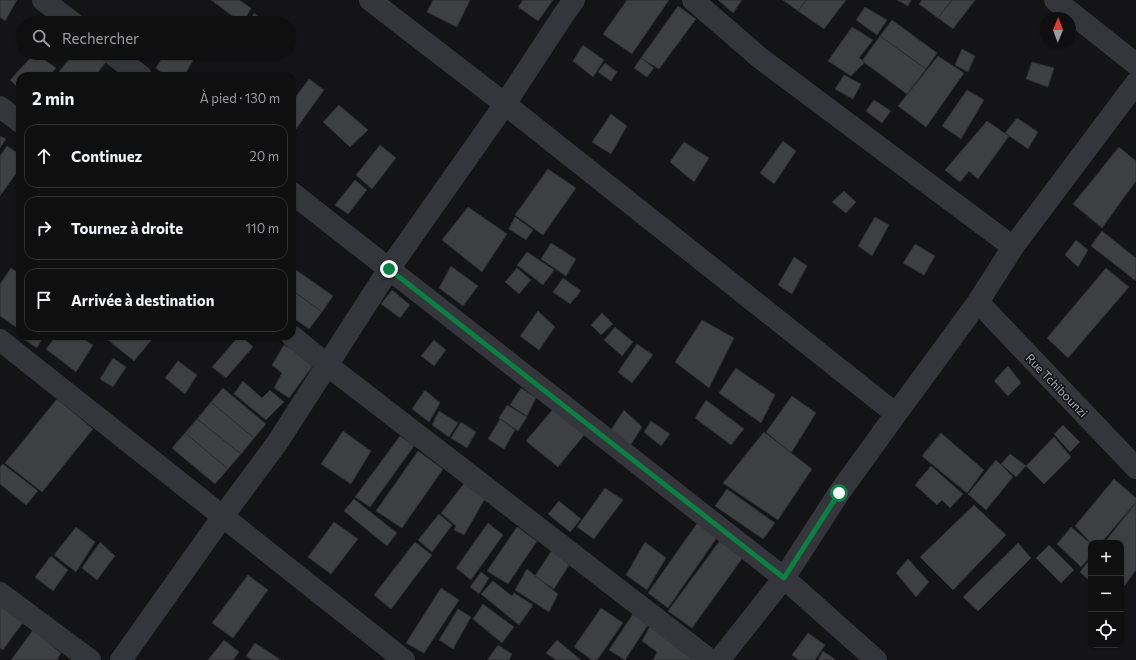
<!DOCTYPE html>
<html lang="fr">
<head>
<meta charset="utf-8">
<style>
	body { margin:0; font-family:Commissioner,sans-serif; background:#181819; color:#f1f3f6 }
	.controls { position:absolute; right:12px; bottom:12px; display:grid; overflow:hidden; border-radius:8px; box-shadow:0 1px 3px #0004 }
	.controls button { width:36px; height:36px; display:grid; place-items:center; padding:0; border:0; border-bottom:1px solid #2f2f30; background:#0f0f10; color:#f1f3f6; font:20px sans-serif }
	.compass { position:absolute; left:1040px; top:12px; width:36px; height:36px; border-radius:50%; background:#0f0f10; box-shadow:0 1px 3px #0004; rotate:1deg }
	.stop { position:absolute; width:12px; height:12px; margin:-9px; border:3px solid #0b8043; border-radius:50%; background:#fff }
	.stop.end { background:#0b8043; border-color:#fff; box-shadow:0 1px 4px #0008 }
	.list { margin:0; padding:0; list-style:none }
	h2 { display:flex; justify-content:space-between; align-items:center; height:52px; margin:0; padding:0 16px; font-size:17px }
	h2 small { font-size:13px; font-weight:400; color:#9b9c9f }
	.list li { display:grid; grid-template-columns:26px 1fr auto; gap:12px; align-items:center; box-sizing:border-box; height:64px; margin:0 8px 8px; padding:0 8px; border:1px solid #2f2f30; border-radius:12px }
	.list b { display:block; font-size:15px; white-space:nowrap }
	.list em { font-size:13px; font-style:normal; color:#9b9c9f }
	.icon { flex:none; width:22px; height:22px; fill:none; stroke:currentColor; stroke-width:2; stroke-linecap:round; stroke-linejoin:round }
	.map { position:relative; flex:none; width:1136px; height:660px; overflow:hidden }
	.search { position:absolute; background:#0f0f10; box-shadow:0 1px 3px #0004; left:16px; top:16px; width:280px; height:44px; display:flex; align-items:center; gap:10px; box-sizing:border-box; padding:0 14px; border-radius:22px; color:#9b9c9f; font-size:15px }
	.panel { position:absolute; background:#0f0f10; box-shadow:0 1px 3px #0004; left:16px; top:72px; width:280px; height:268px; border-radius:12px }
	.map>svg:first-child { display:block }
	.building { fill:#3e3f43; stroke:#2e2e32 }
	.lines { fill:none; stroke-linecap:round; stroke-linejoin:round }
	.street { stroke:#35363b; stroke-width:22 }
	.route { stroke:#0b8043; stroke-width:5 }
	.labels { text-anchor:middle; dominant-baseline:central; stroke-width:3; stroke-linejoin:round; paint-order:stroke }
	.street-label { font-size:12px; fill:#a4acb7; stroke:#0f0f11 }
</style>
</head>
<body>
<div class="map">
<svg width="1136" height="660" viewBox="0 0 1136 660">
	<rect width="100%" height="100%" fill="#141416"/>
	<path class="building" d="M 0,0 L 17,0 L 5,21 L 0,17 Z
		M 211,0 L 239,0 L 251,8 L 243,23 L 242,23 Z
		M 433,0 L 470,0 L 457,27 L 427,12 Z
		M 523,0 L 553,0 L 538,21 L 518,7 Z
		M 627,0 L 669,0 L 632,54 L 603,34 Z
		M 718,0 L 742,0 L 733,13 Z
		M 783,0 L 806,0 L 798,11 Z
		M 806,0 L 846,0 L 824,29 L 798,11 Z
		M 897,0 L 911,0 L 908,6 Z
		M 922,0 L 952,0 L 938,18 L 919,4 Z
		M 952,0 L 975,0 L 953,29 L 938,18 Z
		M 678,6 L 696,19 L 659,69 L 641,58 Z
		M 865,7 L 887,20 L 877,35 L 856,20 Z
		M 254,13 L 268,23 L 248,23 Z
		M 892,20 L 937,53 L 926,69 L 880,36 Z
		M 852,27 L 873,40 L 859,58 L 865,62 L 851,76 L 828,61 Z
		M 880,36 L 926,69 L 907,94 L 862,61 Z
		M 583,45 L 604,60 L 593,77 L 573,61 Z
		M 962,49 L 975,56 L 968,72 L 955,65 Z
		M 35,53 L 56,68 L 49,76 L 20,76 L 20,90 L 10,80 Z
		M 74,53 L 95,53 L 106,62 L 95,76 L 62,76 L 58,73 Z
		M 165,53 L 197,53 L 184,76 L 166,76 L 156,68 Z
		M 938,56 L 964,73 L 926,127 L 898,106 Z
		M 641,58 L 654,68 L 647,77 L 634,68 Z
		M 1032,62 L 1054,68 L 1048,87 L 1026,79 Z
		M 605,63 L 617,72 L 611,81 L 598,72 Z
		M 844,75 L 861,84 L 853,99 L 835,89 Z
		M 309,79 L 324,90 L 296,129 L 292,126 L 292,102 Z
		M 967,90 L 984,100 L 961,139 L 942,126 Z
		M 874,100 L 891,111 L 882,123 L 866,111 Z
		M 339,105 L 368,130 L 350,147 L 323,122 Z
		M 611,114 L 627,126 L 611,154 L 592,142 Z
		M 1017,118 L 1038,132 L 1028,149 L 1005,133 Z
		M 987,121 L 1009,136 L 978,179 L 969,171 L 960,182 L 945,170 Z
		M 0,136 L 6,139 L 0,148 Z
		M 783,141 L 796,151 L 774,184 L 760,173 Z
		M 684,142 L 709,158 L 694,182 L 670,162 Z
		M 380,145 L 396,158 L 372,189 L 356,175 Z
		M 7,146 L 20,155 L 20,168 L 0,196 L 0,156 Z
		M 1119,147 L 1136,161 L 1136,181 L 1102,228 L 1073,204 Z
		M 548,169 L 576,188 L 543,235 L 515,215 Z
		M 355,180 L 367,190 L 348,214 L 335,205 Z
		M 844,191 L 856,202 L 846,213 L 832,202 Z
		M 468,207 L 507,234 L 482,272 L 442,240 Z
		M 515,217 L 533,230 L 526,240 L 509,229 Z
		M 875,217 L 889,225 L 872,256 L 858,246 Z
		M 1102,231 L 1136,258 L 1136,281 L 1091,246 Z
		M 1076,240 L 1088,250 L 1078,267 L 1065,255 Z
		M 551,243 L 576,259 L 566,276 L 541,259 Z
		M 915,244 L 935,256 L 924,275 L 903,263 Z
		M 527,252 L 554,270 L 543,285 L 517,265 Z
		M 794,257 L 807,266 L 792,294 L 778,285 Z
		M 451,266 L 478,286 L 463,306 L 439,288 Z
		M 292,267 L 333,296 L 322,312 L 292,290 Z
		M 11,268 L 20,274 L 20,322 L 16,327 L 0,316 L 0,284 Z
		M 517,268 L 531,280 L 519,294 L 505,282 Z
		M 1106,268 L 1129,287 L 1068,358 L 1047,338 Z
		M 563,278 L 581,291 L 570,304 L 553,292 Z
		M 292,290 L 322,312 L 309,329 L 292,317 Z
		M 392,290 L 410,305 L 400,318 L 381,304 Z
		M 538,311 L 555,327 L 539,350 L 520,336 Z
		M 602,313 L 613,324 L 601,335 L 591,325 Z
		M 702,320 L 734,338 L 709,388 L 675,362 Z
		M 615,327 L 633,342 L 622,356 L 604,340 Z
		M 24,336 L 41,336 L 43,337 L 37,348 L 22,338 Z
		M 56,336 L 79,336 L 93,345 L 76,372 L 46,349 Z
		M 103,336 L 150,336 L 153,338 L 134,361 Z
		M 239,336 L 241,336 L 253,347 L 226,378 L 212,367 Z
		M 434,340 L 446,350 L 434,366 L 421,356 Z
		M 637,344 L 653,355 L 632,383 L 618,372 Z
		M 284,345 L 315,363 L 289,398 L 274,388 L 282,373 L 272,365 Z
		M 113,358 L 126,367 L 113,387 L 100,379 Z
		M 178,361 L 197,375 L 185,394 L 165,378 Z
		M 1008,366 L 1021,383 L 1008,396 L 994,381 Z
		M 736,368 L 775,395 L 761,423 L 719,393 Z
		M 243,381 L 262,398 L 270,390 L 284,402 L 266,420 L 234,394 Z
		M 223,388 L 266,424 L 254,438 L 211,402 Z
		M 521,388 L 536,398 L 527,416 L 510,405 Z
		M 425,390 L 440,403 L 429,422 L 412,409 Z
		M 792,396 L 816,413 L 791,453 L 766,432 Z
		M 57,399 L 93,429 L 42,492 L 5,463 Z
		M 706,400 L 744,429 L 731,445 L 695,418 Z
		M 211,402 L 254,438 L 241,454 L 197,419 Z
		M 507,405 L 527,417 L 518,431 L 499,418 Z
		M 554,408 L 585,434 L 558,467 L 526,441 Z
		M 624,410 L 642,427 L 630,446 L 611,430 Z
		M 439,411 L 458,423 L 449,437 L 432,425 Z
		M 197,419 L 241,454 L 228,469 L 185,433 Z
		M 500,419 L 515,430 L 504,449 L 488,439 Z
		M 651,421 L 670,434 L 661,446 L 644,432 Z
		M 461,422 L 476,432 L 467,448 L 451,438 Z
		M 1063,425 L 1080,442 L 1070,452 L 1054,434 Z
		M 343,431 L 371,451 L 351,484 L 321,464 Z
		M 764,432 L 812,469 L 778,520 L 723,483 Z
		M 185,433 L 228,469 L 215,484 L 172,448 Z
		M 941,433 L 984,470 L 967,493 L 922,456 Z
		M 400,436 L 414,446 L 370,507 L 355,497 Z
		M 1054,437 L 1071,457 L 1044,484 L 1026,466 Z
		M 418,451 L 443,469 L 402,528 L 376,511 Z
		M 1010,454 L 1026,466 L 1016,477 L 1001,464 Z
		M 996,460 L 1013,477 L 986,510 L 968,494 Z
		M 3,464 L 38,491 L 26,505 L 0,484 L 0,467 Z
		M 931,466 L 963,494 L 950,508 L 942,500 L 937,505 L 915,485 Z
		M 1114,479 L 1136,498 L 1136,502 L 1101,543 L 1091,543 L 1075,526 Z
		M 466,481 L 486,497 L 464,535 L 454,530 L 456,526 L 441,513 Z
		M 605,488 L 623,500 L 594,539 L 577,527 Z
		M 727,489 L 775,523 L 763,539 L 715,506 Z
		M 354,499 L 397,533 L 387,546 L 344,511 Z
		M 559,501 L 581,519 L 570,532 L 548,514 Z
		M 1136,503 L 1136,570 L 1121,590 L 1121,543 L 1104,543 Z
		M 974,505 L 1006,535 L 953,590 L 920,557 Z
		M 439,514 L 452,525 L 432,552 L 418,540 Z
		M 334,522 L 358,539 L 331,574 L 308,557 Z
		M 698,522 L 718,536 L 668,608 L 648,593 Z
		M 488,523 L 503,535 L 471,580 L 456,568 Z
		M 76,527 L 95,542 L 76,572 L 54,555 Z
		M 517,527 L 537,541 L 508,584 L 487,571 Z
		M 1071,527 L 1091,544 L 1091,556 L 1081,567 L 1057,544 Z
		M 721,539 L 744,556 L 692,628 L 668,611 Z
		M 100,542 L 115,556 L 97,580 L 82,568 Z
		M 415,542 L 432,555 L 391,609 L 374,595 Z
		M 645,542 L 666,558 L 647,590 L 626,575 Z
		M 1018,543 L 1031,558 L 978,611 L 963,597 Z
		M 1049,545 L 1074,570 L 1061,583 L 1036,558 Z
		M 552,550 L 569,565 L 554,589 L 535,576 Z
		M 51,556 L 68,570 L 53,591 L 35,577 Z
		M 1091,558 L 1091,582 L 1080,572 Z
		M 908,559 L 929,582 L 916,597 L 896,573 Z
		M 527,569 L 558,594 L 549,612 L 515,590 Z
		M 481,572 L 489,578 L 479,594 L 470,587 Z
		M 248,575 L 268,590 L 233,638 L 212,623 Z
		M 493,581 L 512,596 L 514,593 L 533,605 L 519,625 L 481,594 Z
		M 441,588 L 459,600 L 424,653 L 406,643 Z
		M 0,603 L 24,621 L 3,650 L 0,648 Z
		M 483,604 L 514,627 L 502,643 L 473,619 Z
		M 601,608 L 623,623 L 597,660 L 592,660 L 574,647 Z
		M 458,609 L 471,617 L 453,649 L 439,640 Z
		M 633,614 L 648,625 L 625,660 L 609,650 Z
		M 650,626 L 697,651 L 691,660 L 653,660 L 657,652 L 642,641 Z
		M 33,630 L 61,653 L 57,660 L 11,660 Z
		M 808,633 L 825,645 L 815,660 L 799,660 L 792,655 Z
		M 224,640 L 239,652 L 233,660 L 208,660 Z
		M 557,640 L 581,660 L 556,660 L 546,653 Z
		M 255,643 L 281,660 L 252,660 L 246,656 Z
		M 498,645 L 512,654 L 509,660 L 487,660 Z
		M 823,651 L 836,660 L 818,660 Z"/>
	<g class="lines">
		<path class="street" d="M 43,0 L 73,23
			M 370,0 L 505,104 L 896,414
			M 693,0 L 760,58 L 1013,247
			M 1055,0 L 1136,64
			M 111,53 L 141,76
			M 0,107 L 20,122
			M 292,193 L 784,578 L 876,660
			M 978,302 L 1136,468
			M 292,336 L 327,365 L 710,660
			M 0,340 L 404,660
			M 0,593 L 90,660
			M 121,660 L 223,516 L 277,443 L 389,269 L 505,104 L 564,14 L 574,0
			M 719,660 L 784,578 L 839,493 L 896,414 L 978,302 L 1013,247 L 1136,83"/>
	</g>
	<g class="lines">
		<path class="route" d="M 389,269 L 784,578 L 839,493"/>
	</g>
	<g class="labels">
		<g class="street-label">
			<text transform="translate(1057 385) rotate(46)">Rue Tchibounzi</text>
		</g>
	</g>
</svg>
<div class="controls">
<button>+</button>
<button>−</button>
<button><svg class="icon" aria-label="locate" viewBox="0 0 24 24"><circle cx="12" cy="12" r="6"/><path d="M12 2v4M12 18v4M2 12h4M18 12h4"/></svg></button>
</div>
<svg class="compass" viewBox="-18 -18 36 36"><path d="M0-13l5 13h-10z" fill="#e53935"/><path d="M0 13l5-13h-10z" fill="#9b9c9f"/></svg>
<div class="stop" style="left:839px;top:493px"></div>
<div class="stop end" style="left:389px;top:269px"></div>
<div class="search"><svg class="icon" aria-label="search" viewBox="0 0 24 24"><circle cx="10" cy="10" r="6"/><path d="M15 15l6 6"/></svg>Rechercher</div>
<section class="panel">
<h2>2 min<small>À pied · 130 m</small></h2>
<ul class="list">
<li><svg class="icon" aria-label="ahead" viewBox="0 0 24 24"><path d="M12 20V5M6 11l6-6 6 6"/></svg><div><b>Continuez</b></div><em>20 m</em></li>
<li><svg class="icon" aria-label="right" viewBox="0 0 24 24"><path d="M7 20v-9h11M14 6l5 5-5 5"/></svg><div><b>Tournez à droite</b></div><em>110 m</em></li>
<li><svg class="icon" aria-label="arrive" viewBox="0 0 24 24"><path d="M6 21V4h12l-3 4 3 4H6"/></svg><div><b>Arrivée à destination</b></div></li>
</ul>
</section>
</div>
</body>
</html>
